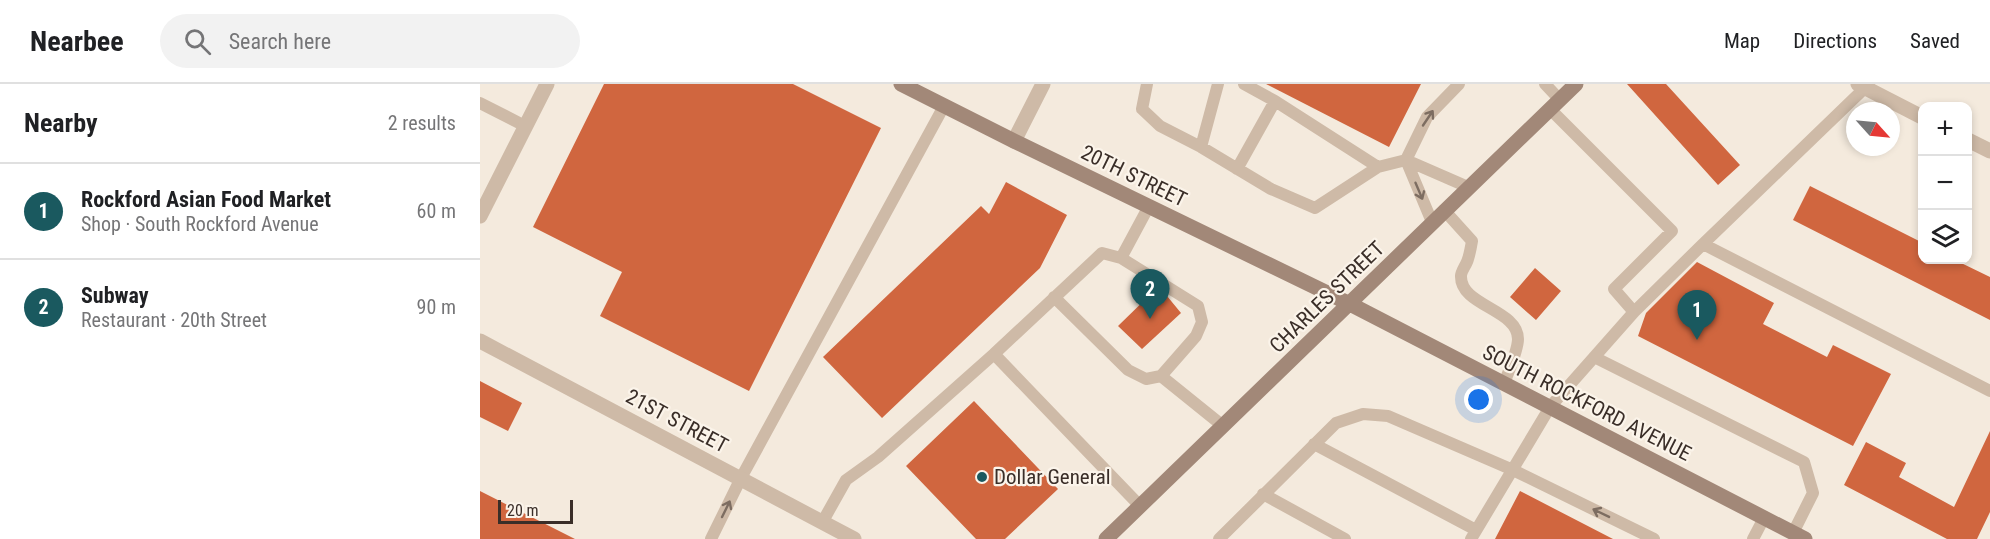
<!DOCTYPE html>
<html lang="en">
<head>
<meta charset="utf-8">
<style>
	body { margin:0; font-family:"Roboto Condensed",sans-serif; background:#f2f2f2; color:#202124 }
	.controls { position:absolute; right:18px; top:18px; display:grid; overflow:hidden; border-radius:12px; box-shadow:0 3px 9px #0003 }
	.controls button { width:54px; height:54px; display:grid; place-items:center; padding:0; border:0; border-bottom:2px solid #e0e0e0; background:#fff; color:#202124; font:30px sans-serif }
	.compass { position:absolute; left:1366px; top:18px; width:54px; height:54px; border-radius:50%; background:#fff; box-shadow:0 3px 9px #0003; rotate:117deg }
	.scale { position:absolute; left:18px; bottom:15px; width:75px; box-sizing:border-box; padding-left:6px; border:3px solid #3a2e28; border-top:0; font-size:16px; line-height:21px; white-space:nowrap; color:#3a2e28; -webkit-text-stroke:4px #fbf4ea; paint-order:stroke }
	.you { position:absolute; left:999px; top:316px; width:21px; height:21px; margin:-15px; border:4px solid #fff; border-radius:50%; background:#1a73e8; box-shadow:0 0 0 9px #1a73e833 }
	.badge { display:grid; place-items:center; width:39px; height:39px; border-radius:50%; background:#1a595f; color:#fff; font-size:20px; font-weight:700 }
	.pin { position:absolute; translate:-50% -50px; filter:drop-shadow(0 2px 3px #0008) }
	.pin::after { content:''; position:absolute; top:32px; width:21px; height:18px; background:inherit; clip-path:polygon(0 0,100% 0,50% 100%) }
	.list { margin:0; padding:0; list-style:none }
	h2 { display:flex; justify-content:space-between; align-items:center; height:78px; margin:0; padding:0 24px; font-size:26px }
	h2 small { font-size:20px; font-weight:400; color:#757577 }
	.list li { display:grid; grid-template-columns:39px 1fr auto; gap:18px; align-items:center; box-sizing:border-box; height:96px; padding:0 24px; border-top:2px solid #e0e0e0 }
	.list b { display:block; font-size:22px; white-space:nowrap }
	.list p { margin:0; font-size:20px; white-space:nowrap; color:#757577 }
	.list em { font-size:20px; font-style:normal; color:#757577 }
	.icon { flex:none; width:33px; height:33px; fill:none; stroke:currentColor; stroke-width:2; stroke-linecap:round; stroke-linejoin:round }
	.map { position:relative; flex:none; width:1510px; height:455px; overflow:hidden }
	header { display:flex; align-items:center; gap:36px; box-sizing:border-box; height:84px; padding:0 30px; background:#fff; border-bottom:2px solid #e0e0e0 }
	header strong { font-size:28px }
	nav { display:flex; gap:33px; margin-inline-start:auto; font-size:21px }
	.search { width:420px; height:54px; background:#f2f2f2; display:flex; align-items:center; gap:15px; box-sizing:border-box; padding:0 21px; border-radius:33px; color:#757577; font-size:22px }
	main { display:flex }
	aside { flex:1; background:#fff }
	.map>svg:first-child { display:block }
	.building { fill:#d0663f }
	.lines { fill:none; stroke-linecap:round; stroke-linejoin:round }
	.lane { stroke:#cebaa7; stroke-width:12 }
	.street { stroke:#cebaa7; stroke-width:15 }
	.secondary { stroke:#a28878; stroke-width:15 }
	.oneway { stroke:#7d6d61 }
	.poi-dot { fill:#1a595f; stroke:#fbf4ea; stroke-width:2 }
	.labels { text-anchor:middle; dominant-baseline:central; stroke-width:4.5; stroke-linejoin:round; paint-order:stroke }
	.street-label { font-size:21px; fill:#3a2e28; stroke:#fbf4ea }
	.poi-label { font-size:21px; fill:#3a2e28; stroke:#fbf4ea; text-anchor:start }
</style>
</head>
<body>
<header>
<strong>Nearbee</strong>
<div class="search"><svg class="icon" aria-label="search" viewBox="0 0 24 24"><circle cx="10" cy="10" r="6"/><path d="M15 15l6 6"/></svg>Search here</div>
<nav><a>Map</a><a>Directions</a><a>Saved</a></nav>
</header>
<main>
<aside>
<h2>Nearby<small>2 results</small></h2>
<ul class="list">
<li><span class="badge">1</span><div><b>Rockford Asian Food Market</b><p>Shop · South Rockford Avenue</p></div><em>60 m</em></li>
<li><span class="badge">2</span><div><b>Subway</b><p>Restaurant · 20th Street</p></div><em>90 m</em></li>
</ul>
</aside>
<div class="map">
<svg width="1510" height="455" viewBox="0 0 1510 455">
	<rect width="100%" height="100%" fill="#f4eadd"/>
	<path class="building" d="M 124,0 L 313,0 L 401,44 L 269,307 L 120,232 L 142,188 L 53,143 Z
		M 786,0 L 941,0 L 909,63 Z
		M 1147,0 L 1186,0 L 1260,81 L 1238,101 Z
		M 526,98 L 587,131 L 560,184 L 402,334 L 343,273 L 501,122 L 509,130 Z
		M 1330,102 L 1443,159 L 1443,176 L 1475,176 L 1510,193 L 1510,236 L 1313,136 Z
		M 1217,178 L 1294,219 L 1283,240 L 1347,273 L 1353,261 L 1411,290 L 1373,362 L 1158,252 L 1166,229 Z
		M 1055,184 L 1081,207 L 1056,236 L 1030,213 Z
		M 676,205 L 687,212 L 701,229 L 662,265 L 638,242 Z
		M 0,297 L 42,319 L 28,347 L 0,333 Z
		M 494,317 L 578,405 L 525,455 L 496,455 L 426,382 Z
		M 1510,347 L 1510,428 L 1497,455 L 1467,455 L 1364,401 L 1386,358 L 1426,379 L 1419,393 L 1474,423 Z
		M 0,407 L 95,455 L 0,455 Z
		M 1040,407 L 1133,455 L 1015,455 Z"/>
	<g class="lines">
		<path class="lane" d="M 667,0 L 662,25 L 680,42 L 721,63 L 791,105 L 835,124 L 898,83 L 795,17 L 764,0
			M 1065,0 L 1080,16
			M 1389,0 L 1223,160 L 1510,307
			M 0,19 L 45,42
			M 1070,25 L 1192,147 L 1134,205 L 1154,228
			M 721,63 L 738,0
			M 898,83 L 926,76 L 988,103
			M 757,85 L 795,17
			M 964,126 L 992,157 C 991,163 990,169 988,175 C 987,180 981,187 981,192 C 980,222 1038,225 1038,255 C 1038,267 1028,288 1024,300
			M 952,138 L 926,76 L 947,33 L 979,0
			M 641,174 L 669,122
			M 514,270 L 660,422
			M 1114,273 L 1324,378 L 1333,409 L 1313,449
			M 681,292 L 743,342
			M 834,360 L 996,446
			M 783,410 L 865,455
			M 343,437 L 366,396 L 398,373 L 514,270 L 622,169 L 641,174 L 718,222 L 722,238 L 716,252 L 681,292 L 666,295 L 648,286 L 574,213
			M 231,455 L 261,394 L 464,22
			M 739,455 L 856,339 L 883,330 L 908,332 L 1033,386 L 1174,455
			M 991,455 L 1070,323 L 1154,228 L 1223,160
			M 1273,455 L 1284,434"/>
		<path class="street" d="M 1378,0 L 1442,33
			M 1488,56 L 1510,67
			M 534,57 L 563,0
			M 0,132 L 67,0
			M 0,257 L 374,455"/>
		<path class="secondary" d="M 421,0 L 534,57 L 870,220 L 1325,455
			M 626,455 L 1096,0"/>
	</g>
	<defs><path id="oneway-shaft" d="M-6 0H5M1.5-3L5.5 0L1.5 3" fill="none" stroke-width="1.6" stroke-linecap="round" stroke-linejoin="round" transform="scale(1.5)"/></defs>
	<g class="oneway">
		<use href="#oneway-shaft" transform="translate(948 34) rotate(-56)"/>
		<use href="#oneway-shaft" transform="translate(939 107) rotate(67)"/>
		<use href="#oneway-shaft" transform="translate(246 425) rotate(-64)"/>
		<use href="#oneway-shaft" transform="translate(1121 429) rotate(-154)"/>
	</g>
	<circle class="poi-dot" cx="502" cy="393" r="6"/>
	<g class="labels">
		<g class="street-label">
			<text transform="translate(654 92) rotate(26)">20TH STREET</text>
			<text transform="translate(847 213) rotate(-44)">CHARLES STREET</text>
			<text transform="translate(1107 319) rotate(27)">SOUTH ROCKFORD AVENUE</text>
			<text transform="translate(197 337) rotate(28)">21ST STREET</text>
		</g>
		<g class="poi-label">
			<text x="514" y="393">Dollar General</text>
		</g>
	</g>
</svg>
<div class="controls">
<button>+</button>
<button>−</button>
<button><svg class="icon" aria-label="layers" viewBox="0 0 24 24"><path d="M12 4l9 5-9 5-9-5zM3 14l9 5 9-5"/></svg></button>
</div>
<svg class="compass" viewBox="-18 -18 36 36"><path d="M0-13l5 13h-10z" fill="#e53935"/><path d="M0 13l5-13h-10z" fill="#757577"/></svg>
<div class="scale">20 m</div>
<div class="you"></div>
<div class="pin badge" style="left:1217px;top:256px">1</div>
<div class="pin badge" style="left:670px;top:235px">2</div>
</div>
</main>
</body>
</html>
